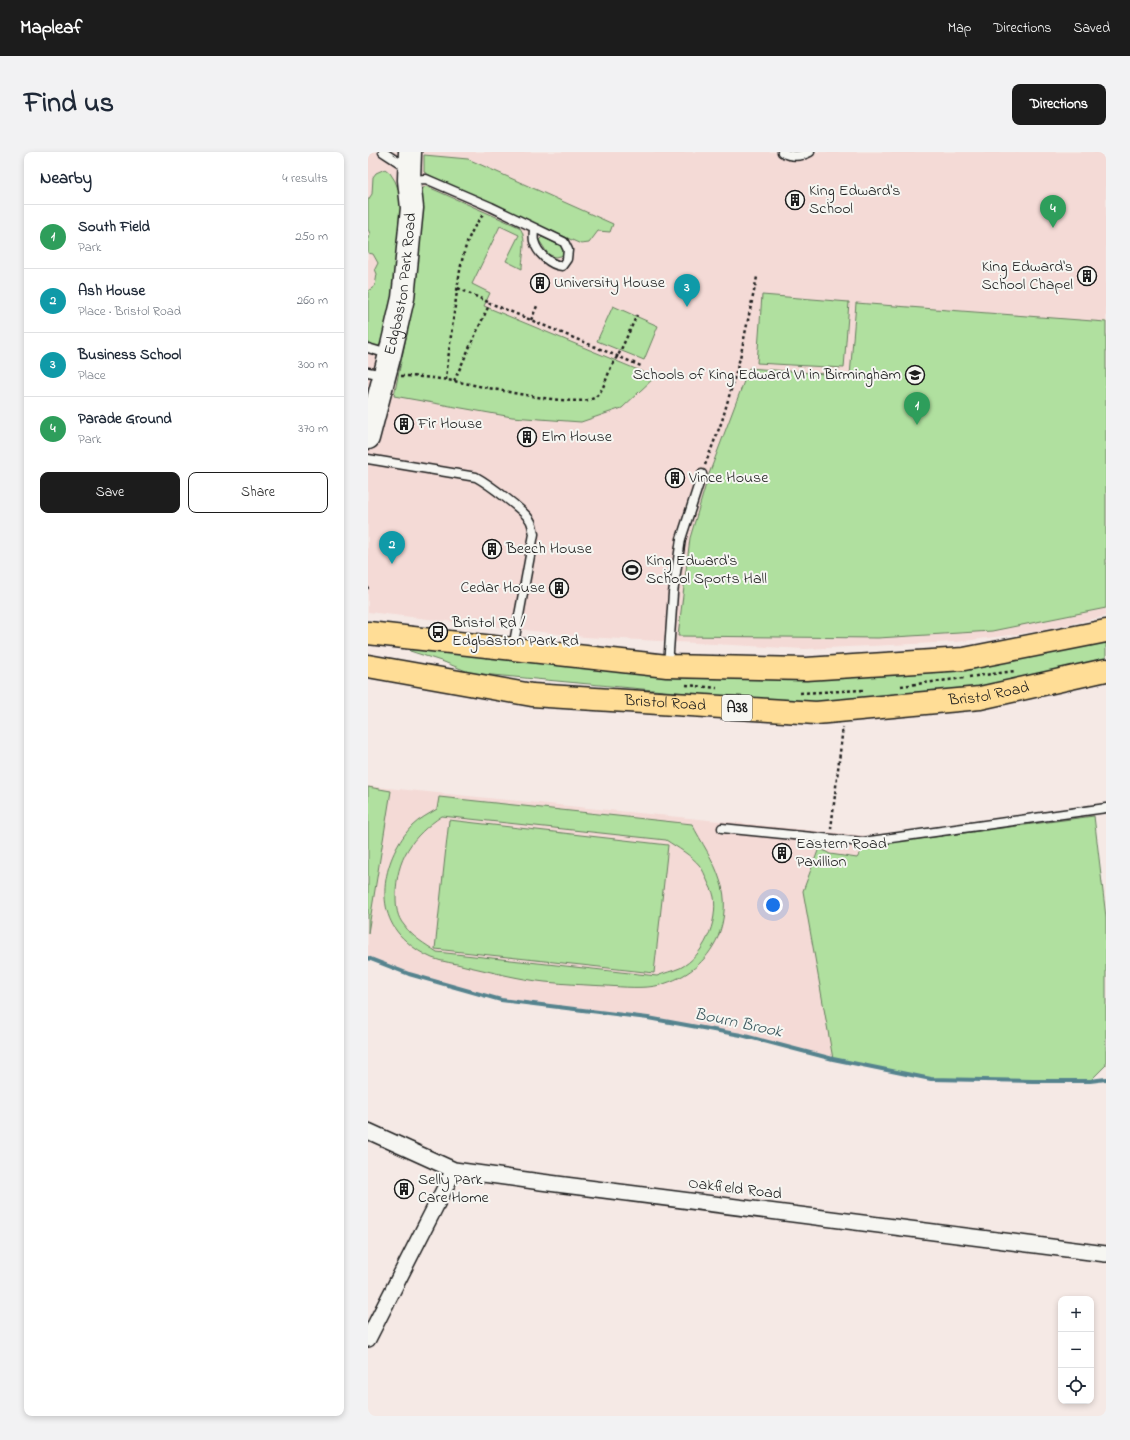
<!DOCTYPE html>
<html lang="en">
<head>
<meta charset="utf-8">
<style>
	body { margin:0; font-family:"Indie Flower",sans-serif; background:#f2f2f3; color:#1f2937 }
	.controls { position:absolute; right:12px; bottom:12px; display:grid; overflow:hidden; border-radius:8px; box-shadow:0 2px 6px #0003 }
	.controls button { width:36px; height:36px; display:grid; place-items:center; padding:0; border:0; border-bottom:1px solid #e0e1e3; background:#fff; color:#1f2937; font:20px sans-serif }
	.you { position:absolute; left:405px; top:753px; width:14px; height:14px; margin:-10px; border:3px solid #fff; border-radius:50%; background:#1a73e8; box-shadow:0 0 0 6px #1a73e833 }
	.badge { display:grid; place-items:center; width:26px; height:26px; border-radius:50%; background:#1c1c1c; color:#fff; font-size:13px; font-weight:700 }
	.pin { position:absolute; translate:-50% -33px; filter:drop-shadow(0 1px 2px #0008) }
	.pin::after { content:''; position:absolute; top:21px; width:14px; height:12px; background:inherit; clip-path:polygon(0 0,100% 0,50% 100%) }
	.list { margin:0; padding:0; list-style:none }
	h2 { display:flex; justify-content:space-between; align-items:center; height:52px; margin:0; padding:0 16px; font-size:17px }
	h2 small { font-size:13px; font-weight:400; color:#747a83 }
	.list li { display:grid; grid-template-columns:26px 1fr auto; gap:12px; align-items:center; box-sizing:border-box; height:64px; padding:0 16px; border-top:1px solid #e0e1e3 }
	.list b { display:block; font-size:15px; white-space:nowrap }
	.list p { margin:0; font-size:13px; white-space:nowrap; color:#747a83 }
	.list em { font-size:13px; font-style:normal; color:#747a83 }
	.actions { display:flex; gap:8px; padding:12px 16px }
	.actions a { flex:1; padding:9px 0; border:1px solid #1c1c1c; border-radius:8px; text-align:center; font-size:14px; color:#1c1c1c }
	.actions .main { background:#1c1c1c; color:#fff }
	.icon { flex:none; width:22px; height:22px; fill:none; stroke:currentColor; stroke-width:2; stroke-linecap:round; stroke-linejoin:round }
	.map { position:relative; flex:none; width:738px; height:1264px; overflow:hidden; border-radius:8px }
	header { display:flex; align-items:center; gap:24px; box-sizing:border-box; height:56px; padding:0 20px; background:#1c1c1c; color:#fff }
	header strong { font-size:19px }
	nav { display:flex; gap:22px; margin-inline-start:auto; font-size:14px }
	.intro { display:flex; align-items:center; justify-content:space-between; box-sizing:border-box; height:96px; padding:0 24px }
	h1 { margin:0; font-size:28px }
	.button { padding:10px 18px; border-radius:8px; background:#1c1c1c; color:#fff; font-size:14px; font-weight:700 }
	main { display:flex; gap:24px; padding:0 24px }
	aside { flex:1; background:#fff; border-radius:8px; box-shadow:0 2px 6px #0003 }
	.map>svg:first-child { display:block }
	.built { fill:#f4dad6 }
	.green { fill:#b0e09f; stroke:#667e5e; fill-rule:evenodd }
	.lines { fill:none; stroke-linecap:round; stroke-linejoin:round }
	.stream { stroke:#55838e; stroke-width:4 }
	.lane-casing { stroke:#1c1c1c; stroke-width:11 }
	.street-casing { stroke:#1c1c1c; stroke-width:18 }
	.secondary-casing { stroke:#1c1c1c; stroke-width:25 }
	.highway-casing { stroke:#1c1c1c; stroke-width:25 }
	.path { stroke:#1c1c1c; stroke-width:2.5; stroke-dasharray:3 3; stroke-linecap:butt }
	.lane { stroke:#f6f6f2; stroke-width:8 }
	.street { stroke:#f6f6f2; stroke-width:15 }
	.secondary { stroke:#f6f6f2; stroke-width:22 }
	.highway { stroke:#ffdd96; stroke-width:22 }
	.labels { text-anchor:middle; dominant-baseline:central; stroke-width:4; stroke-linejoin:round; paint-order:stroke }
	.shield { fill:#f6f6f2; stroke:#5d5d5c; stroke-width:1 }
	.shield-label { font-size:15px; font-weight:bold; fill:#1c1c1c }
	.poi-label { font-size:16px; fill:#1c1c1c; stroke:#f6f6f2; text-anchor:start }
	.street-label { font-size:16px; fill:#1c1c1c; stroke:#f6f6f2 }
	.water-label { font-size:17px; font-style:italic; fill:#3d585e; stroke:#f6f6f2 }
</style>
</head>
<body>
<header>
<strong>Mapleaf</strong>
<nav><a>Map</a><a>Directions</a><a>Saved</a></nav>
</header>
<div class="intro"><h1>Find us</h1><a class="button">Directions</a></div>
<main>
<aside>
<h2>Nearby<small>4 results</small></h2>
<ul class="list">
<li><span class="badge" style="background:#2e9e5b">1</span><div><b>South Field</b><p>Park</p></div><em>250 m</em></li>
<li><span class="badge" style="background:#0f9aa8">2</span><div><b>Ash House</b><p>Place · Bristol Road</p></div><em>260 m</em></li>
<li><span class="badge" style="background:#0f9aa8">3</span><div><b>Business School</b><p>Place</p></div><em>300 m</em></li>
<li><span class="badge" style="background:#2e9e5b">4</span><div><b>Parade Ground</b><p>Park</p></div><em>370 m</em></li>
</ul>
<div class="actions"><a class="main">Save</a><a>Share</a></div>
</aside>
<div class="map">
<svg width="738" height="1264" viewBox="0 0 738 1264">
	<rect width="100%" height="100%" fill="#f5e9e5"/>
	<filter id="ink" filterUnits="userSpaceOnUse"><feTurbulence type="fractalNoise" baseFrequency=".025" numOctaves="2"/><feDisplacementMap in="SourceGraphic" scale="8" xChannelSelector="R" yChannelSelector="G"/><feConvolveMatrix kernelMatrix="1 2 1 2 8 2 1 2 1" color-interpolation-filters="sRGB"/></filter>
	<g filter="url(#ink)">
		<path class="built" d="M 0,0 L 738,0 L 738,464 L 671,479 L 589,490 L 436,497 L 217,485 L 0,460 Z
			M 0,634 L 500,684 L 724,653 L 738,765 L 738,913 L 722,929 L 665,929 L 563,927 L 465,907 L 373,883 L 280,866 L 133,848 L 41,822 L 0,806 Z"/>
		<path class="green" d="M 56,3 L 100,7 L 245,72 L 242,80 L 230,79 L 221,91 L 213,92 L 77,32 L 56,20 Z
			M 17,17 L 22,21 L 27,29 L 32,42 L 33,57 L 25,144 L 14,190 L 10,195 L 0,193 L 0,139 L 7,134 L 9,122 L 7,117 L 10,111 L 5,102 L 0,101 L 0,86 L 2,82 L 0,77 L 0,48 L 4,42 L 5,25 L 8,21 Z
			M 58,34 L 151,75 C 160,84 154,105 154,117 L 138,109 L 151,83 L 132,74 L 104,132 L 122,141 L 116,154 L 287,225 L 254,256 L 213,270 L 144,265 L 26,244 L 40,176 L 47,129 L 54,37 Z
			M 174,85 L 191,93 L 197,99 L 193,104 L 187,105 L 180,102 L 171,88 Z
			M 394,143 L 481,150 L 476,216 L 389,211 Z
			M 488,151 L 738,170 L 738,456 L 624,479 L 510,486 L 310,484 L 322,386 L 341,322 L 381,216 L 482,224 Z
			M 245,154 L 290,174 L 276,208 L 229,189 Z
			M 738,487 L 738,511 L 613,538 L 446,553 L 103,521 L 76,510 L 42,499 L 36,493 L 292,520 Z
			M 0,635 L 23,639 L 0,781 Z
			M 71,645 L 324,672 C 333,690 346,708 352,728 C 359,746 357,767 350,785 C 338,811 319,825 292,833 C 278,837 254,835 239,834 C 218,833 197,832 177,830 C 150,827 124,820 97,814 C 87,811 74,810 64,806 C 55,802 45,796 38,789 C 3,759 16,704 44,674 C 51,667 61,662 69,657 ZM 74,664 L 298,688 C 310,696 323,703 332,714 C 335,718 337,723 339,728 C 341,733 345,739 346,745 C 350,770 336,804 312,816 C 305,819 296,821 289,824 L 69,800 C 57,792 44,785 36,773 C 29,765 28,755 28,744 C 28,707 44,684 74,664 Z
			M 726,664 L 738,765 L 738,913 L 722,929 L 563,927 L 465,907 L 435,739 L 451,696 L 462,702 L 489,706 L 497,694 Z
			M 81,668 L 300,693 L 286,821 L 67,797 Z"/>
		<g class="lines">
			<path class="stream" d="M 0,806 L 41,822 L 133,848 L 280,866 L 373,883 L 465,907 L 563,927 L 665,929 L 722,929 L 738,927"/>
			<defs>
				<path id="lane" d="M 15,0 L 38,15
					M 414,0 C 422,5 433,5 442,0
					M 42,28 L 58,27 L 123,55 L 196,90 L 200,98 L 199,107 L 194,114 C 182,113 169,101 166,89 C 165,85 166,80 166,76
					M 0,196 L 20,202
					M 0,220 L 16,223
					M 0,307 L 108,325 C 119,331 159,360 163,370 C 165,374 165,379 166,382 L 145,496
					M 300,514 L 305,441 L 313,387 L 334,322
					M 354,676 L 495,690 L 738,656"/>
				<path id="street" d="M 0,979 L 86,1018 L 173,1030 L 738,1102
					M 0,1187 L 86,1018"/>
				<g id="secondary">
					<path id="s1" d="M 0,286 L 22,202 L 35,146 L 44,56 L 41,28 L 42,0"/>
				</g>
				<g id="highway">
					<path d="M 0,481 L 299,514 L 438,517 L 596,507 L 738,479"/>
					<path id="s2" d="M 0,514 L 164,543 L 448,561 L 612,546 L 738,518"/>
				</g>
			</defs>
			<use href="#lane" class="lane-casing"/>
			<use href="#street" class="street-casing"/>
			<use href="#secondary" class="secondary-casing"/>
			<use href="#highway" class="highway-casing"/>
			<path class="path" d="M 90,136 L 122,151
				M 163,168 L 169,154
				M 33,224 C 50,224 68,226 85,229 C 111,233 206,257 226,246 C 238,239 240,214 250,204 L 269,163
				M 78,228 C 80,206 83,183 86,161 C 91,129 92,89 115,63
				M 86,229 L 122,151 L 273,214
				M 337,313 L 354,269 L 372,206 L 389,125
				M 0,436 L 1,436
				M 601,525 L 647,519
				M 318,533 L 349,536
				M 533,534 L 596,526
				M 432,541 L 495,538
				M 463,677 L 475,575"/>
			<use href="#lane" class="lane"/>
			<use href="#street" class="street"/>
			<use href="#secondary" class="secondary"/>
			<use href="#highway" class="highway"/>
		</g>
	</g>
	<defs>
		<symbol id="building-ring" viewBox="-11 -11 22 22"><circle r="9.5" fill="#f6f6f2" stroke="#1c1c1c" stroke-width="1.5"/><path d="M-4-6H4V6H1V3H-1V6H-4ZM-2.5-4.3h1.7v1.8h-1.7ZM.8-4.3h1.7v1.8H.8ZM-2.5-1h1.7V.8h-1.7ZM.8-1h1.7V.8H.8Z" fill="#1c1c1c"/></symbol>
		<symbol id="school-ring" viewBox="-11 -11 22 22"><circle r="9.5" fill="#f6f6f2" stroke="#1c1c1c" stroke-width="1.5"/><path d="M0-5L7-2L0 1L-7-2ZM-4 1L0 2.5L4 1V4Q0 6-4 4Z" fill="#1c1c1c"/></symbol>
		<symbol id="stadium-ring" viewBox="-11 -11 22 22"><circle r="9.5" fill="#f6f6f2" stroke="#1c1c1c" stroke-width="1.5"/><path d="M0-5a6.5 5 0 1 0 0 10a6.5 5 0 1 0 0-10ZM-3.5-1.8h7v3.6h-7Z" fill="#1c1c1c"/></symbol>
		<symbol id="bus-ring" viewBox="-11 -11 22 22"><circle r="9.5" fill="#f6f6f2" stroke="#1c1c1c" stroke-width="1.5"/><path d="M-5-6H5V4H4V6H2V4H-2V6H-4V4H-5ZM-3.5-4V0h7V-4ZM-3.5 1.2v1.5H-2V1.2ZM2 1.2v1.5H3.5V1.2Z" fill="#1c1c1c"/></symbol>
	</defs>
	<g fill-rule="evenodd">
		<use href="#building-ring" x="416" y="37" width="22" height="22"/>
		<use href="#building-ring" x="708" y="113" width="22" height="22"/>
		<use href="#building-ring" x="161" y="120" width="22" height="22"/>
		<use href="#school-ring" x="536" y="212" width="22" height="22"/>
		<use href="#building-ring" x="25" y="261" width="22" height="22"/>
		<use href="#building-ring" x="148" y="274" width="22" height="22"/>
		<use href="#building-ring" x="296" y="315" width="22" height="22"/>
		<use href="#building-ring" x="113" y="386" width="22" height="22"/>
		<use href="#stadium-ring" x="253" y="407" width="22" height="22"/>
		<use href="#building-ring" x="180" y="425" width="22" height="22"/>
		<use href="#bus-ring" x="59" y="469" width="22" height="22"/>
		<use href="#building-ring" x="403" y="690" width="22" height="22"/>
		<use href="#building-ring" x="25" y="1026" width="22" height="22"/>
	</g>
	<g class="labels">
		<rect class="shield" x="354" y="543" width="30" height="26" rx="3"/>
		<g class="shield-label">
			<text x="369" y="556">A38</text>
		</g>
		<g class="poi-label">
			<text x="441" y="39">King Edward's<tspan x="441" dy="18">School</tspan></text>
			<text x="705" y="115" text-anchor="end">King Edward's<tspan x="705" dy="18">School Chapel</tspan></text>
			<text x="186" y="131">University House</text>
			<text x="533" y="223" text-anchor="end">Schools of King Edward VI in Birmingham</text>
			<text x="50" y="272">Fir House</text>
			<text x="173" y="285">Elm House</text>
			<text x="321" y="326">Vince House</text>
			<text x="138" y="397">Beech House</text>
			<text x="278" y="409">King Edward's<tspan x="278" dy="18">School Sports Hall</tspan></text>
			<text x="177" y="436" text-anchor="end">Cedar House</text>
			<text x="84" y="471">Bristol Rd /<tspan x="84" dy="18">Edgbaston Park Rd</tspan></text>
			<text x="428" y="692">Eastern Road<tspan x="428" dy="18">Pavillion</tspan></text>
			<text x="50" y="1028">Selly Park<tspan x="50" dy="18">Care Home</tspan></text>
		</g>
		<g class="street-label">
			<text stroke="none"><textPath href="#s1" startOffset="158">Edgbaston Park Road</textPath></text>
			<text stroke="none"><textPath href="#s2" startOffset="625">Bristol Road</textPath></text>
			<text stroke="none"><textPath href="#s2" startOffset="300">Bristol Road</textPath></text>
			<text transform="translate(367 1037) rotate(7)">Oakfield Road</text>
		</g>
		<g class="water-label">
			<text transform="translate(370 871) rotate(12)">Bourn Brook</text>
		</g>
	</g>
</svg>
<div class="controls">
<button>+</button>
<button>−</button>
<button><svg class="icon" aria-label="locate" viewBox="0 0 24 24"><circle cx="12" cy="12" r="6"/><path d="M12 2v4M12 18v4M2 12h4M18 12h4"/></svg></button>
</div>
<div class="you"></div>
<div class="pin badge" style="left:549px;top:273px;background:#2e9e5b">1</div>
<div class="pin badge" style="left:24px;top:412px;background:#0f9aa8">2</div>
<div class="pin badge" style="left:319px;top:155px;background:#0f9aa8">3</div>
<div class="pin badge" style="left:685px;top:76px;background:#2e9e5b">4</div>
</div>
</main>
</body>
</html>
